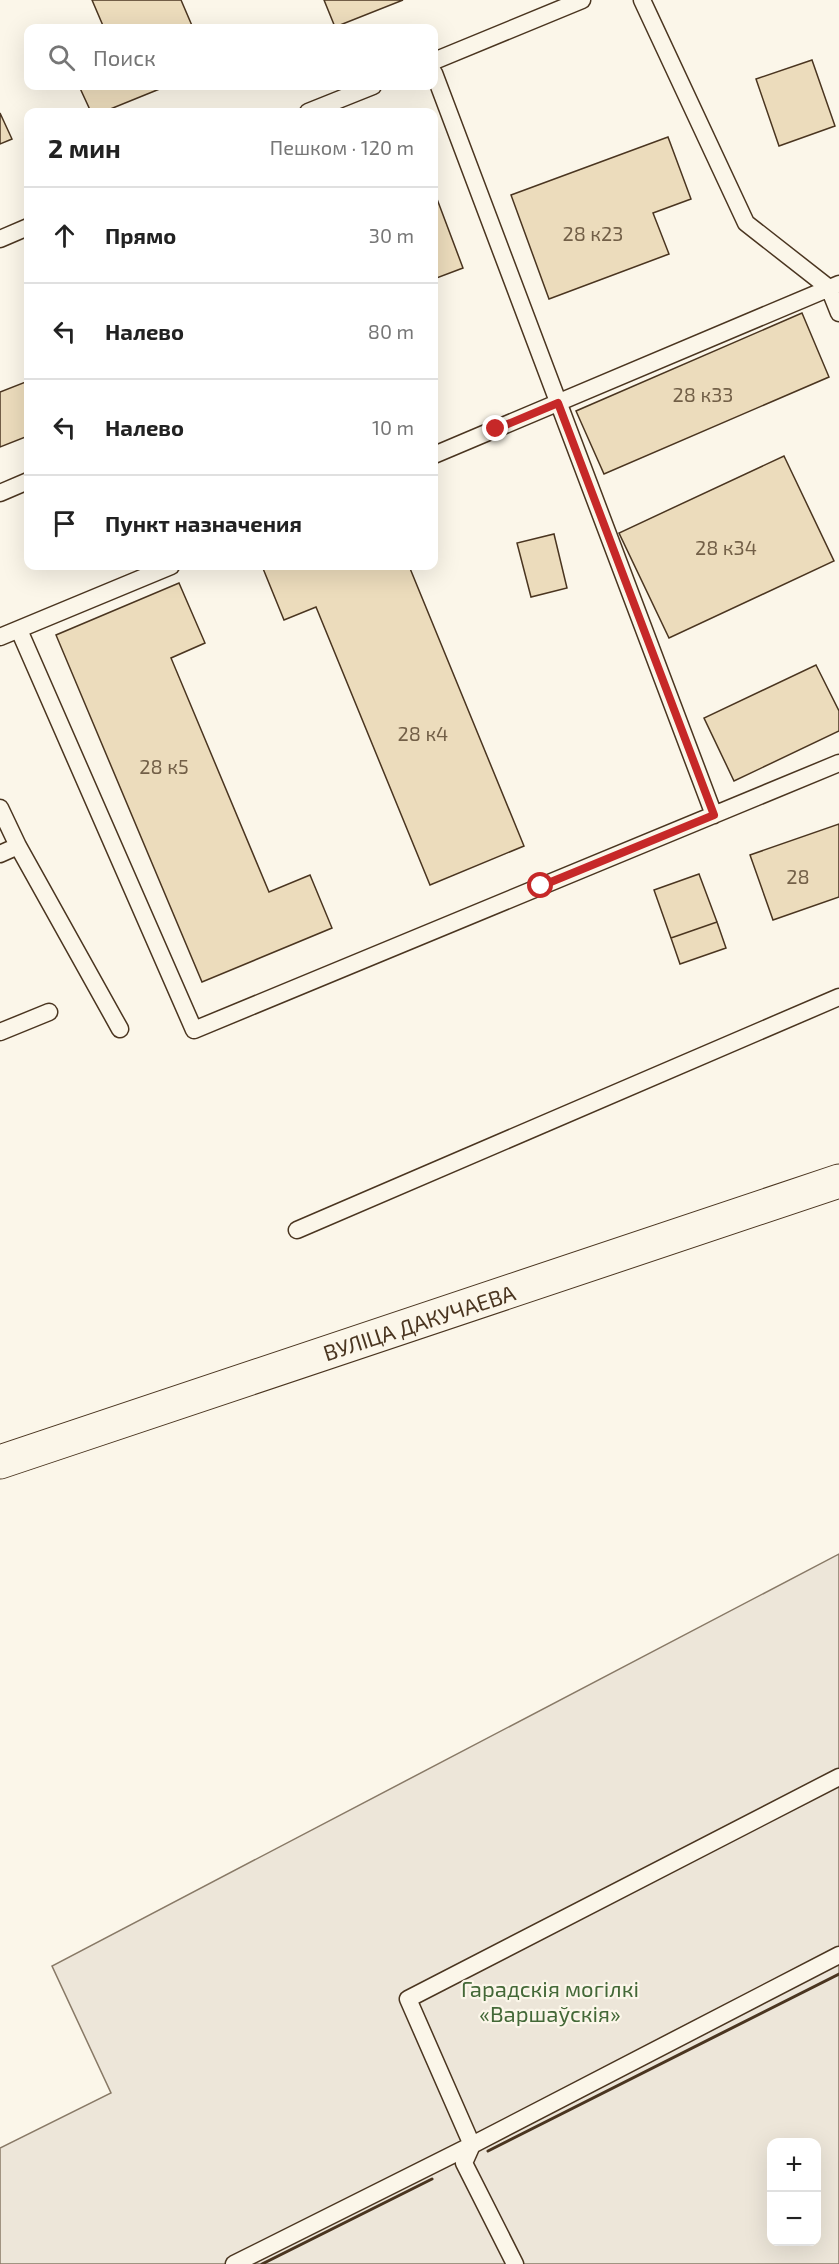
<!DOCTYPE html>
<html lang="ru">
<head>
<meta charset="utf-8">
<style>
	body { margin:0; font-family:"Exo 2",sans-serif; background:#f2f2f2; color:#222 }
	.controls { position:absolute; right:18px; bottom:18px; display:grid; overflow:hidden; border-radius:12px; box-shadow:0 6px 24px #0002 }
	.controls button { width:54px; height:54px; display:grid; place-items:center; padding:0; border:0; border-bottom:2px solid #e0e0e0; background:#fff; color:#222; font:30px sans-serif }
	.stop { position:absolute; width:18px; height:18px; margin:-14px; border:4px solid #c62828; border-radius:50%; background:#fff }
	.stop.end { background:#c62828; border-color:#fff; box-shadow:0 2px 6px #0008 }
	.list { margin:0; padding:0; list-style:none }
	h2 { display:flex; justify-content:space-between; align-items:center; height:78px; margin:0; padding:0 24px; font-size:26px }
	h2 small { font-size:20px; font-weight:400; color:#767676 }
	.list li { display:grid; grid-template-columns:39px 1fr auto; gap:18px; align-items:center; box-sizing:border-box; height:96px; padding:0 24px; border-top:2px solid #e0e0e0 }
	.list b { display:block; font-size:22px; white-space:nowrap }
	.list em { font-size:20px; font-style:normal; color:#767676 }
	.icon { flex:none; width:33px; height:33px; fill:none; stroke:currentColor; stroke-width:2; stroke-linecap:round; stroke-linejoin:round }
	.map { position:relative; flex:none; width:839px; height:2264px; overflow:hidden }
	.search { position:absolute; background:#fff; box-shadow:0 6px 24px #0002; left:24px; top:24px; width:414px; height:66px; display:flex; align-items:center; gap:15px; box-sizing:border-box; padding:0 21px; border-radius:12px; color:#767676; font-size:22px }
	.panel { position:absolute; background:#fff; box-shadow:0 6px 24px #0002; left:24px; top:108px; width:414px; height:462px; border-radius:12px }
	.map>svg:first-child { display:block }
	.green { fill:#ede6d9; stroke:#887966; stroke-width:1.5; fill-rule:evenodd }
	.building { fill:#ecdcbc; stroke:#4a3520; stroke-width:1.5 }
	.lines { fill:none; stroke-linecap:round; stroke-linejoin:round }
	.service-casing { stroke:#4a3520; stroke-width:19 }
	.minor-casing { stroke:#4a3520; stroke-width:35 }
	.service { stroke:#fbf6e9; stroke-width:16 }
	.minor { stroke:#fbf6e9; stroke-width:33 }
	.wall { stroke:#4a3520; stroke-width:3 }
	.route { stroke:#c62828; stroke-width:8 }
	.labels { text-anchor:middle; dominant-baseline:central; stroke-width:4.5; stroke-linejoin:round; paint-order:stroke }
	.number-label { font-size:20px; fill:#725f47 }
	.street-label { font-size:22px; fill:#4a3520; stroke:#fbf6e9 }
	.park-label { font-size:22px; fill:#436837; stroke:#fbf6e9 }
</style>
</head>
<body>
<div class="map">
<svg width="839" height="2264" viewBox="0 0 839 2264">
	<rect width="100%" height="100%" fill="#fbf6e9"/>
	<path class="green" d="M 839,1554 L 839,2264 L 0,2264 L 0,2148 L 111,2093 L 52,1966 ZM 772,2142 L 816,2142 L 816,2242 L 772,2242 Z"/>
	<path class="building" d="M 92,0 L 181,0 L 193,28 L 104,28 Z
		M 324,0 L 403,0 L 335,27 Z
		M 812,60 L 835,126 L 779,146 L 756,79 Z
		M 79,86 L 167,86 L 103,112 L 91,112 Z
		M 0,113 L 12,139 L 0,144 Z
		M 668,137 L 691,199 L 653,213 L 669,254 L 549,299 L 511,195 Z
		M 434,191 L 463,268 L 434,279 Z
		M 802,313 L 829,377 L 604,474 L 576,411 Z
		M 28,381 L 28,436 L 0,447 L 0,392 Z
		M 784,456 L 834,561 L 669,638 L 619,533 Z
		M 554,534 L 567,588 L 531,597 L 517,543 Z
		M 262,566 L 409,566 L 524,846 L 430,885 L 316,607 L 284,620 Z
		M 179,583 L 205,643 L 171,658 L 269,892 L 310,875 L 332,928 L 202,982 L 56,635 Z
		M 816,665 L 839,711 L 839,731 L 734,781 L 704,718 Z
		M 839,824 L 839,897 L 773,920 L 750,855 Z
		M 699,874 L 717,922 L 671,938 L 654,890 Z
		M 717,922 L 726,948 L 680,964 L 671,938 Z"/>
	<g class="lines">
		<defs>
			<path id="service" d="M 642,0 L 746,223 L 829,288 L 839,313
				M 434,61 L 582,0
				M 434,73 L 714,815
				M 308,112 L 373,86
				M 0,239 L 28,227
				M 434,455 L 839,284
				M 0,493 L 28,481
				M 19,630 L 194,1030 L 839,763
				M 0,637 L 171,566
				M 0,808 L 18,846 L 120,1029
				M 0,854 L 18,846
				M 0,1032 L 49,1012
				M 297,1230 L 839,997
				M 234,2264 L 472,2145 L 839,1955
				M 515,2264 L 464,2163 L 472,2145 L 408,1999 L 839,1777"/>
			<path id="minor" d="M 0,1462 L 839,1181"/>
		</defs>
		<use href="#service" class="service-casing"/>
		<use href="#minor" class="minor-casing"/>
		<use href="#service" class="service"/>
		<use href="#minor" class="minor"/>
		<path class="wall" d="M 488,2151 L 839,1974
			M 262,2264 L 432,2179"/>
	</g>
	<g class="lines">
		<path class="route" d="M 496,429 L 558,403 L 714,815 L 541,886"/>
	</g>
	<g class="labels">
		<g class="number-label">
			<text x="593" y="233">28 к23</text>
			<text x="703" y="394">28 к33</text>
			<text x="726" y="547">28 к34</text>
			<text x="423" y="733">28 к4</text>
			<text x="164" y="766">28 к5</text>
			<text x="798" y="876">28</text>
		</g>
		<g class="street-label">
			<text transform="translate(419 1322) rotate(-18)">ВУЛІЦА ДАКУЧАЕВА</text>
		</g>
		<g class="park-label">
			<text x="550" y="1988">Гарадскія могілкі<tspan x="550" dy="25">«Варшаўскія»</tspan></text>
		</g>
	</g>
</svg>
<div class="controls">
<button>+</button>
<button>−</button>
</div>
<div class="stop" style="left:541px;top:886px"></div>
<div class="stop end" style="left:496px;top:429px"></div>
<div class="search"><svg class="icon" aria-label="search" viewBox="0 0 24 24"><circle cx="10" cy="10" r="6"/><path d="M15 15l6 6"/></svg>Поиск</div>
<section class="panel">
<h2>2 мин<small>Пешком · 120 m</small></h2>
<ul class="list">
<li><svg class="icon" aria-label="ahead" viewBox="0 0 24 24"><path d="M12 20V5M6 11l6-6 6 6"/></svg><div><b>Прямо</b></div><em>30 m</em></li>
<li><svg class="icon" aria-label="left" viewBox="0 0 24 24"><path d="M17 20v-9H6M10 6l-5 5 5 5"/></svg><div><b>Налево</b></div><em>80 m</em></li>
<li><svg class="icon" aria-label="left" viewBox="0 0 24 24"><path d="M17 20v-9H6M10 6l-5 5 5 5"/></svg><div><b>Налево</b></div><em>10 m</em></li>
<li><svg class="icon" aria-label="arrive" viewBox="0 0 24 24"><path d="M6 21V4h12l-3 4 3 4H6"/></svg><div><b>Пункт назначения</b></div></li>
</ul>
</section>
</div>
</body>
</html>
